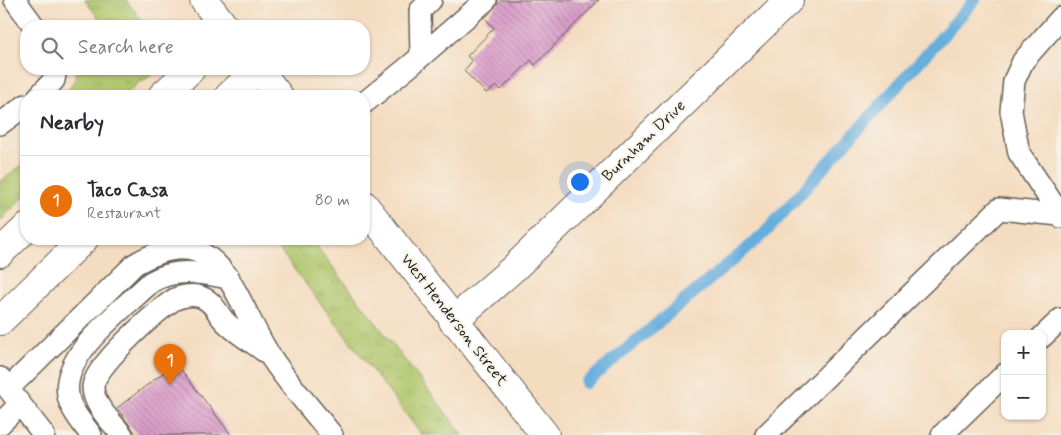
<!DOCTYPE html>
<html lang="en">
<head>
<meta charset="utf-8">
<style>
	body { margin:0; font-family:Mynerve,sans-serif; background:#f2f2f3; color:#2b2b33 }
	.controls { position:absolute; right:15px; bottom:15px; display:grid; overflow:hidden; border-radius:10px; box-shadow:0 1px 4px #0004 }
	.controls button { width:45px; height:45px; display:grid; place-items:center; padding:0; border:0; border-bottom:1px solid #e1e1e2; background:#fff; color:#2b2b33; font:25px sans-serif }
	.you { position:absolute; left:579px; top:181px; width:18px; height:18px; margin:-12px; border:4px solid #fff; border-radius:50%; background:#1a73e8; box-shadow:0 0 0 8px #1a73e833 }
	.badge { display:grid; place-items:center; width:32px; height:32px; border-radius:50%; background:#1a73e8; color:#fff; font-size:16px; font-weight:700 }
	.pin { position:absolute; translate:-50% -41px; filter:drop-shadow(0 1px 2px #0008) }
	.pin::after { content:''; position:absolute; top:26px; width:18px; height:15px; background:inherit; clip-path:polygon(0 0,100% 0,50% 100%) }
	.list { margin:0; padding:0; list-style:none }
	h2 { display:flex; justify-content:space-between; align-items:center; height:65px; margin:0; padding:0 20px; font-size:21px }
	h2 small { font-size:16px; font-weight:400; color:#7c7c81 }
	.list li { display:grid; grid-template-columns:32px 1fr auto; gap:15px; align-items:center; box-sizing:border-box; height:90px; padding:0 20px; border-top:1px solid #e1e1e2 }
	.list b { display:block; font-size:19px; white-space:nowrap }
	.list p { margin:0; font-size:16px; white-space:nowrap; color:#7c7c81 }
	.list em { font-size:16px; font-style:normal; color:#7c7c81 }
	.icon { flex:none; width:28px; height:28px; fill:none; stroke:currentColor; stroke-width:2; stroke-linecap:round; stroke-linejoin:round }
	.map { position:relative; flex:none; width:1061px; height:435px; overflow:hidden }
	.search { position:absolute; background:#fff; box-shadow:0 1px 4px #0004; left:20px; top:20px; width:350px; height:55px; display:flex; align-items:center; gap:12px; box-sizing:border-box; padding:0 18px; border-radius:20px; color:#7c7c81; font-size:19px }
	.panel { position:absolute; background:#fff; box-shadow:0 1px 4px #0004; left:20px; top:90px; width:350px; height:155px; border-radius:20px }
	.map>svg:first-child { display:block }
	.grass { fill:url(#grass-tufts); stroke:#647042 }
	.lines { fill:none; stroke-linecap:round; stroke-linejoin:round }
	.stream { stroke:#66aedd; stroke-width:12 }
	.building { fill:url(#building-back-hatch) }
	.lane-casing { stroke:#685f55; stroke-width:24 }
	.street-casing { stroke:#685f55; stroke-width:30 }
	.primary-casing { stroke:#685f55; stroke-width:30 }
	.lane { stroke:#fff; stroke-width:21 }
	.street { stroke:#fff; stroke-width:28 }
	.primary { stroke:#fff; stroke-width:28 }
	.labels { text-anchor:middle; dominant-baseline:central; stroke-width:4; stroke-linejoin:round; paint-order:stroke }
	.street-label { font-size:16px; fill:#1c1c1c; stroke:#f7f3e8 }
</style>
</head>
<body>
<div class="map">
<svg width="1061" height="435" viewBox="0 0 1061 435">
	<defs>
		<pattern id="grass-tufts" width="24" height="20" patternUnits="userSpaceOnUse" patternTransform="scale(1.25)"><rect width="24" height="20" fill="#adc468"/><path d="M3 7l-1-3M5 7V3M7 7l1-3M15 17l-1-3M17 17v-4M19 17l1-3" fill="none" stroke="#94a85a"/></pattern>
		<pattern id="building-back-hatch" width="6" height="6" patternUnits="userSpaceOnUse" patternTransform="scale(1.25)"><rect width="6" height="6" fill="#d99ac9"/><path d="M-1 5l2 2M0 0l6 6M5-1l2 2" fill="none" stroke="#af7da2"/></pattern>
	</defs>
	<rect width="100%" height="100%" fill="#f7f3e8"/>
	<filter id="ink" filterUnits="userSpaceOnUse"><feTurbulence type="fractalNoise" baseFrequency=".02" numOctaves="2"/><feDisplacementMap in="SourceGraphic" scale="10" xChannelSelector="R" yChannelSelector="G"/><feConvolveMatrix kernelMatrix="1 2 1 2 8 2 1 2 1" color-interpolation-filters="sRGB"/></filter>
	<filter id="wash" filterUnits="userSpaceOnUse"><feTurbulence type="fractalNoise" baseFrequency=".0096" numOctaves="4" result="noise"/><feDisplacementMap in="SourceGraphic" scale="20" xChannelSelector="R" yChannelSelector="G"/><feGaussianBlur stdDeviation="1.12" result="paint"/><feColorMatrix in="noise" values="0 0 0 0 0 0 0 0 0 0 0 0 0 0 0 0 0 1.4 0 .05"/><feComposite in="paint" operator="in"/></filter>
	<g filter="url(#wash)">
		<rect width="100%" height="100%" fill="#f4dcc0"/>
		<path class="grass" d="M 85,0 L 126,0 L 146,26 L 88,26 L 99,18 Z
			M 76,69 L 158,69 L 142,82 L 141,80 L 124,96 L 66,96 L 75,78 Z
			M 26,162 L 26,194 L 0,221 L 0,182 Z
			M 271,239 L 311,239 L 463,435 L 422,435 Z"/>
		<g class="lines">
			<path class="stream" d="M 586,383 L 764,234 L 975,0"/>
		</g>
		<g id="blocks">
			<path class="building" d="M 501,0 L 599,0 L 535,65 L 531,60 L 501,90 L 497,86 L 486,93 L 464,71 L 472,61 L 467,56 L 494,28 L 485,18 Z
				M 176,363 L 231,435 L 137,435 L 117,408 Z"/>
		</g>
	</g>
	<g filter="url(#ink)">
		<use href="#blocks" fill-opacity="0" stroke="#685f55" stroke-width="1"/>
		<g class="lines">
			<defs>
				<path id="lane" d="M 15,0 L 34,26
					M 1061,18 L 1023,61 L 1014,81 L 1011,111 L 1019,153 L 1061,216
					M 421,55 L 420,11 L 431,0
					M 39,96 L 54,80 L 56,69
					M 364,103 L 411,65 L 486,0
					M 0,124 L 26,105
					M 1042,337 L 1061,319
					M 0,378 L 44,435
					M 9,388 L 135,264 C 222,214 233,298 269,354 C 287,383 311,408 332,435
					M 0,424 L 20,404
					M 91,435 C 84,425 74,414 70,403 C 53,359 122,310 151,282 C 177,267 201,273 229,278
					M 122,435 C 111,421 93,405 93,387 C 93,367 155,313 172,301 C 179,296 193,294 201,297 C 212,301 216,310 222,318 C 232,331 251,341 264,351
					M 766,435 L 999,209 L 1060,215 L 1061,217
					M 942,435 L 1005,374"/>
				<path id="street" d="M 162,96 L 191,69
					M 229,96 L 258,69
					M 0,253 L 26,228
					M 0,321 L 84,239
					M 453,321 L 514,268 L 789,0"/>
				<path id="primary" d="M 204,0 L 224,26
					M 258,69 L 279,96
					M 364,205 L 545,435"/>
			</defs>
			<use href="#lane" class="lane-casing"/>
			<use href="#street" class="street-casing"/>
			<use href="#primary" class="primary-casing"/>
			<use href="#lane" class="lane"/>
			<use href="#street" class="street"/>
			<use href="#primary" class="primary"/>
		</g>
	</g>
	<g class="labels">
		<g class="street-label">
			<text transform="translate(644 141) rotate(-44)">Burnham Drive</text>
			<text transform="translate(454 320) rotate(52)">West Henderson Street</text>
		</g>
	</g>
</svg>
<div class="controls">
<button>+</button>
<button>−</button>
</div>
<div class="you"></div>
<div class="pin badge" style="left:170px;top:385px;background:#e8710a">1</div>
<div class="search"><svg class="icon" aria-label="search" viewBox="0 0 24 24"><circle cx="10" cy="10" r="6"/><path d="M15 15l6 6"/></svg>Search here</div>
<section class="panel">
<h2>Nearby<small></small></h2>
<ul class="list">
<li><span class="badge" style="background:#e8710a">1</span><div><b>Taco Casa</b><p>Restaurant</p></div><em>80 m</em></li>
</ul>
</section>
</div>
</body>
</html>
